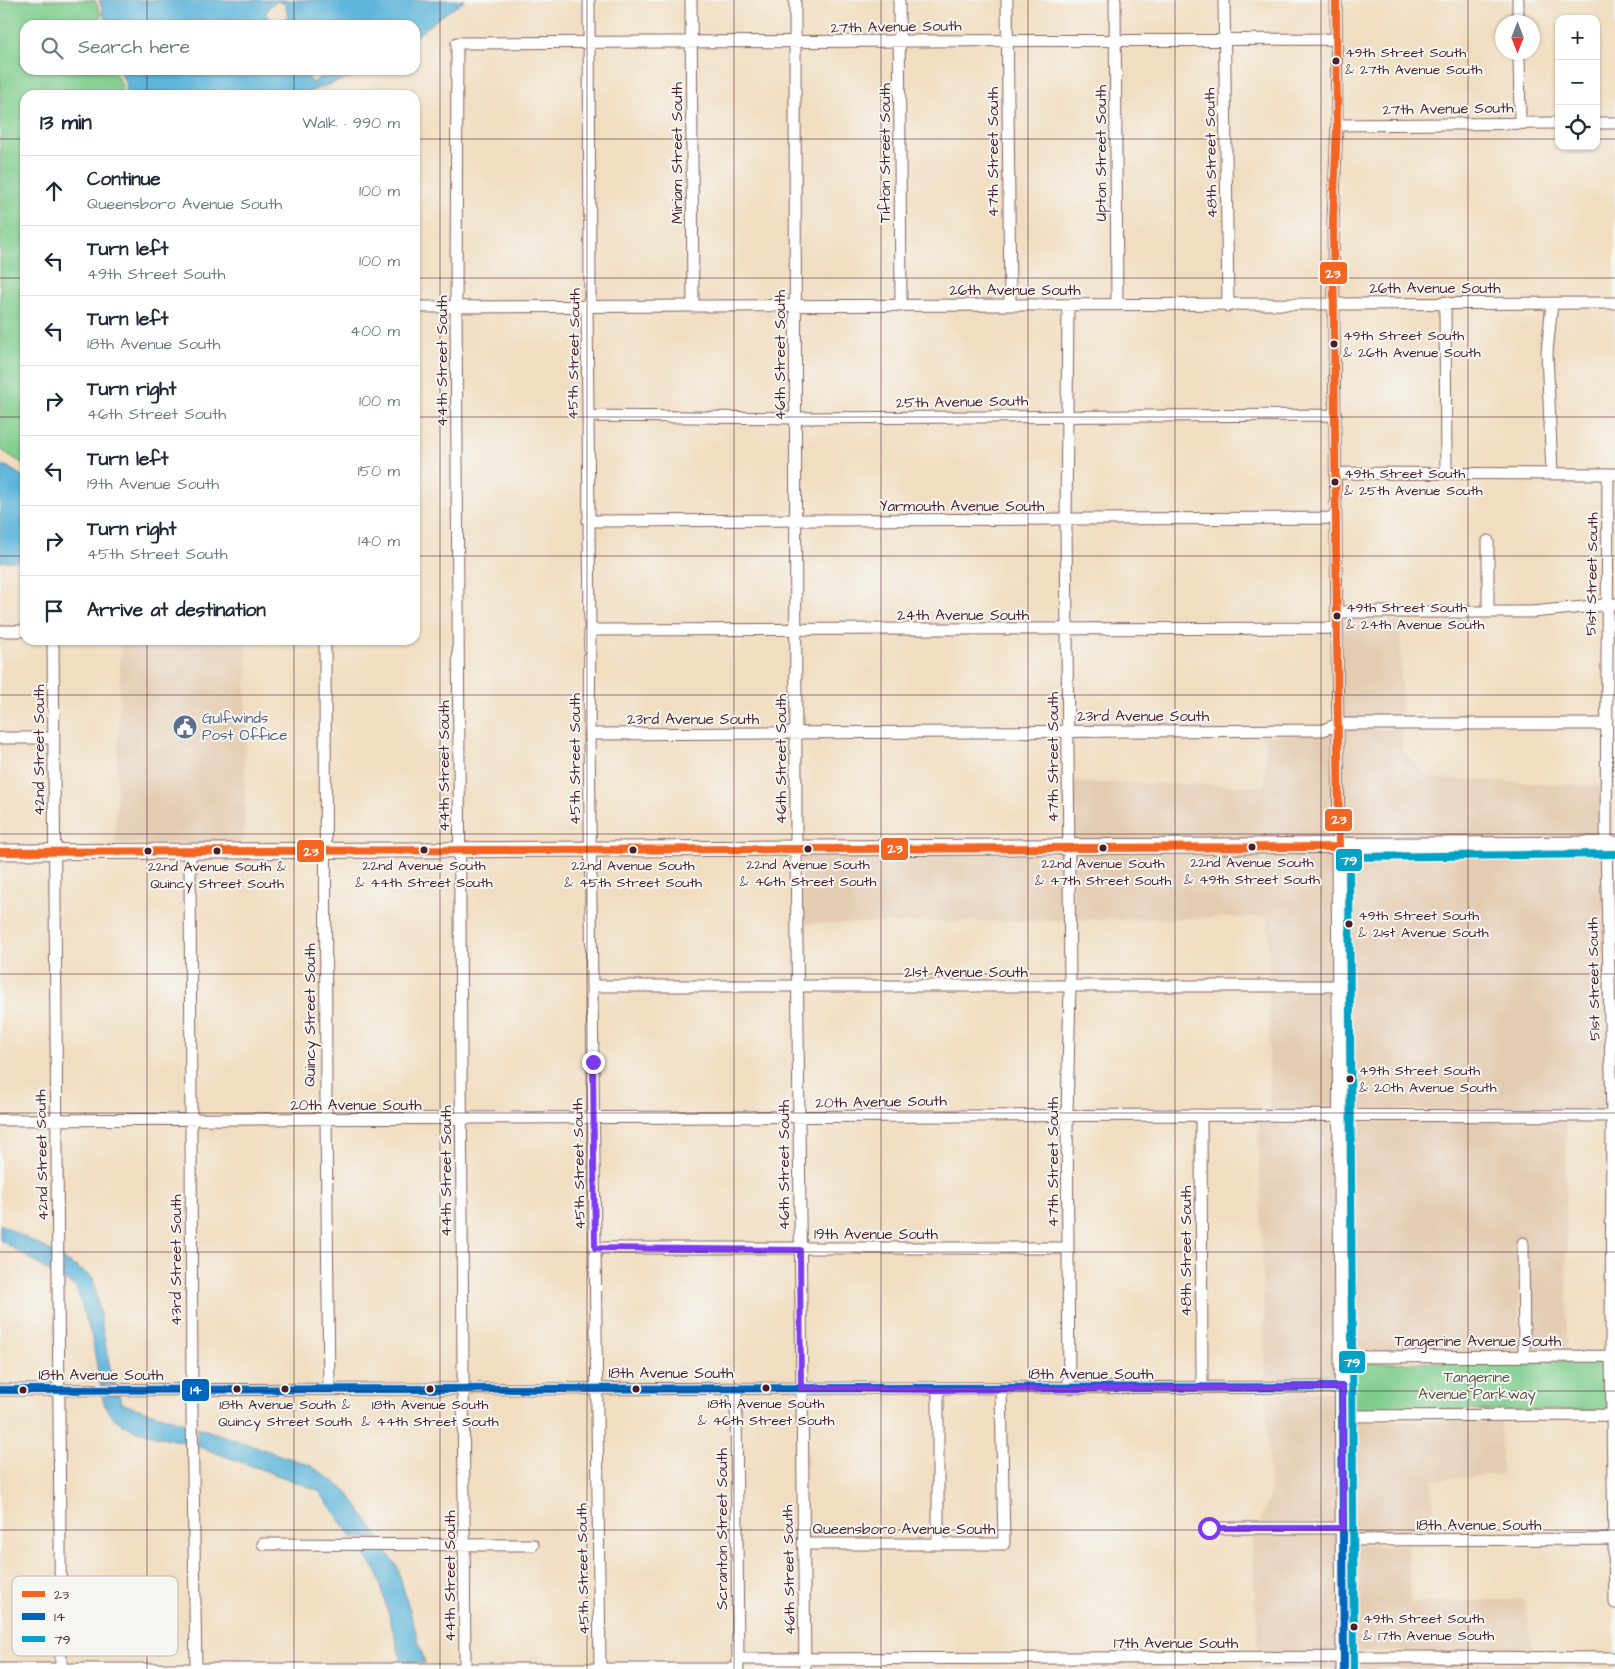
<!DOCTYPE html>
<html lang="en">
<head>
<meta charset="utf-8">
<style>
	body { margin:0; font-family:"Architects Daughter",sans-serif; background:#f6f6f7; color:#1f2937 }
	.controls { position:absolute; right:15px; top:15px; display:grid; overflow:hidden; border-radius:10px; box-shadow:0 1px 4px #0004 }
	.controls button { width:45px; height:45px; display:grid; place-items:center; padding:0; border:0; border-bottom:1px solid #e0e1e3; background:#fff; color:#1f2937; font:25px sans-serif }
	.compass { position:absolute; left:1495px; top:15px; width:45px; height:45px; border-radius:50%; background:#fff; box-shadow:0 1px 4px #0004; rotate:180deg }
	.stop { position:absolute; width:15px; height:15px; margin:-11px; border:4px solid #7c3aed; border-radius:50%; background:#fff }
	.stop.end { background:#7c3aed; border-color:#fff; box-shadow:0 1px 5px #0008 }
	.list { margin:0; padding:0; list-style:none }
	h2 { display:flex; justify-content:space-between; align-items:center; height:65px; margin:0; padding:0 20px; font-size:21px }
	h2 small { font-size:16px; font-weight:400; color:#747a83 }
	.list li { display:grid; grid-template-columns:32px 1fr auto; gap:15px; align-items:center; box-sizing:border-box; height:70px; padding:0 20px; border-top:1px solid #e0e1e3 }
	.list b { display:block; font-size:19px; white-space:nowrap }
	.list p { margin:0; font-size:16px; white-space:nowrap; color:#747a83 }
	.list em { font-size:16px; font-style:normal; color:#747a83 }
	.icon { flex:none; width:28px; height:28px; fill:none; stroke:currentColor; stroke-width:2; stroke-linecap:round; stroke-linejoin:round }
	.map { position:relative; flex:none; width:1615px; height:1669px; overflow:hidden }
	.search { position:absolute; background:#fff; box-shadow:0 1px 4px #0004; left:20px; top:20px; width:400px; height:55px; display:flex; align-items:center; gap:12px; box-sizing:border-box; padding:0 18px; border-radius:15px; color:#747a83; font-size:19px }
	.panel { position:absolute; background:#fff; box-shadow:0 1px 4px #0004; left:20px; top:90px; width:400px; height:555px; border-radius:15px }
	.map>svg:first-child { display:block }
	.built { fill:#e4ccb2 }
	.green { fill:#7fcd8d; stroke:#64765c }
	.water { fill:#5db5da; stroke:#546a82; fill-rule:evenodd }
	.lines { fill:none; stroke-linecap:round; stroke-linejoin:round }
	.minor-casing { stroke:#846260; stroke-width:13 }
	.major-casing { stroke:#846260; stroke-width:17 }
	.minor { stroke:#fff; stroke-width:11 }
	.major { stroke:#fff; stroke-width:15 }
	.bus-1-casing { stroke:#f6f6f2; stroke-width:11 }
	.bus-2-casing { stroke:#f6f6f2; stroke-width:11 }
	.bus-3-casing { stroke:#f6f6f2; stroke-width:11 }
	.bus-1 { stroke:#f26522; stroke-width:8 }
	.bus-2 { stroke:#0065bd; stroke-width:8 }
	.bus-3 { stroke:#04a2c6; stroke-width:8 }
	.route { stroke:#7c3aed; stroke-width:6 }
	.grid { fill:none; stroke:#4a1f2b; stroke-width:1; stroke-opacity:0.55 }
	.bus-dot { fill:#4a1f2b; stroke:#f6f6f2; stroke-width:2 }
	.labels { text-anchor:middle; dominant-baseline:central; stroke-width:4; stroke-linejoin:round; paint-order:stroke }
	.bus-label { font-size:14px; fill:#4a1f2b; stroke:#f6f6f2 }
	.street-label { font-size:15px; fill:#4a1f2b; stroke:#f6f6f2 }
	.service-label { font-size:15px; fill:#4e5e75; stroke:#f6f6f2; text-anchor:start }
	.park-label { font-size:15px; fill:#5a5348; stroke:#f6f6f2 }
	.key { fill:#f6f6f2; stroke:#c2b6b6; stroke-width:1 }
	.key-label { font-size:14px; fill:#4a1f2b }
	.line-badge { stroke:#f6f6f2; stroke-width:2 }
	.badge-label { font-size:14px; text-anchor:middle; font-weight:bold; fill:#fff }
</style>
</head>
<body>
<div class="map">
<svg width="1615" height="1669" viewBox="0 0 1615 1669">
	<rect width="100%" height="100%" fill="#f6f6f2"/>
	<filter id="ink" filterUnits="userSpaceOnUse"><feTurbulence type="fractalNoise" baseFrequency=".02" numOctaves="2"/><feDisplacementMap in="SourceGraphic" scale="10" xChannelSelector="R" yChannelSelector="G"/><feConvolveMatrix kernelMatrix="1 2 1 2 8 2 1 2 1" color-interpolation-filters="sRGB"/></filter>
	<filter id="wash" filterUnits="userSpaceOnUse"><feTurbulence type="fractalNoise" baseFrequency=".0096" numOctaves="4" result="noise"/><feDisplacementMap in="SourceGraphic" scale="20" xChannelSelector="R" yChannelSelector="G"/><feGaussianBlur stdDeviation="1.12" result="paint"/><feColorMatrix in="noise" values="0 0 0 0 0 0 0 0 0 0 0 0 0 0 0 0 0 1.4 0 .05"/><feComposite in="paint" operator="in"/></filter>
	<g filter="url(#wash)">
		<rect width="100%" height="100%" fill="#f1dec1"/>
		<path class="built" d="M 1341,617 L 1400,622 L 1402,719 L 1342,719 Z
			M 121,640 L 247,640 L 244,842 L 115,844 Z
			M 1342,729 L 1402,729 L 1402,751 L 1430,778 L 1601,786 L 1602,839 L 1344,842 Z
			M 1333,732 L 1335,842 L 1073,843 L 1073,782 L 1265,786 L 1265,736 Z
			M 1602,849 L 1607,1110 L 1345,1109 L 1344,852 Z
			M 1335,852 L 1335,981 L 1269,981 L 1267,917 L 1074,920 L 1073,853 Z
			M 1064,853 L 1064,920 L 801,924 L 801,854 Z
			M 1269,991 L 1335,991 L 1336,1109 L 1269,1109 Z
			M 1258,1120 L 1336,1120 L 1337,1382 L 1266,1382 Z
			M 1345,1120 L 1566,1121 L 1567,1351 L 1528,1351 L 1527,1238 L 1518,1238 L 1519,1351 L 1347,1352 Z
			M 1337,1392 L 1338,1523 L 1259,1523 L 1270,1495 L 1266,1393 Z
			M 1347,1421 L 1501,1421 L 1502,1474 L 1432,1480 L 1435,1535 L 1347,1535 Z
			M 1255,1533 L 1338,1533 L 1339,1652 L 1258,1653 L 1252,1541 Z
			M 1408,1545 L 1411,1603 L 1524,1599 L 1533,1652 L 1348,1652 L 1347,1546 Z
			M 1258,1663 L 1339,1663 L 1339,1669 L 1258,1669 Z
			M 1348,1663 L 1396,1662 L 1532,1663 L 1532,1669 L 1348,1669 Z"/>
		<path class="green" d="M 0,0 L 95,0 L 102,16 L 99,19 L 87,18 L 73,25 L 25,25 L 25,70 L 113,70 L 122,85 L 120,95 L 25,95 L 25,465 L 0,449 Z
			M 1607,1361 L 1608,1410 L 1354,1411 C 1344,1403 1344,1373 1351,1363 Z"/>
		<path class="water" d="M 99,0 L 464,0 L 464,1 L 440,17 L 415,37 L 415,25 L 82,25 L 106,21 ZM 277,1 L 285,4 L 288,16 L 279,23 L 272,23 L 266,13 L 270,6 Z
			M 118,70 L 312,70 L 308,76 L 312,84 L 329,70 L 366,70 C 346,82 323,84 303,95 L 124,95 L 127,85 Z
			M 0,466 L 6,466 L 25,478 L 25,560 L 0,562 Z
			M 0,1224 L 53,1252 L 53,1274 L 0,1240 Z
			M 62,1258 L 93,1278 L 110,1369 L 116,1385 L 100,1385 L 92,1338 L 76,1287 L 62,1279 Z
			M 102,1395 L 119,1395 L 123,1404 L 188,1424 L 188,1443 C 157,1435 108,1433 102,1395 Z
			M 197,1427 L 310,1465 L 346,1490 L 379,1538 L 353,1538 L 318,1490 L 197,1446 Z
			M 361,1549 L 385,1549 L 397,1566 L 425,1663 L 402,1663 L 377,1572 Z"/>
	</g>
	<g filter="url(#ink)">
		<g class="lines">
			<defs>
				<path id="minor" d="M 589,0 L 590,298 L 587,306 L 590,630 L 589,734 L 600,1669
					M 691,0 L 693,307
					M 795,0 L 796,849 L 805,1669
					M 899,0 L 901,306
					M 1007,0 L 1010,304
					M 1115,0 L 1117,305
					M 1224,0 L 1228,306
					M 1336,0 L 1337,125 L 1333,222 L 1339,847
					M 1518,0 L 1518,22
					M 1519,52 L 1520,123
					M 1596,123 L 1615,123
					M 1337,125 L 1559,123
					M 1445,302 L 1446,473
					M 1552,303 L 1547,352 L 1552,474
					M 1068,305 L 1066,521 L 1070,987 L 1067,1115 L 1069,1388
					M 415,307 L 1615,303
					M 588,416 L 795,418 L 1336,415
					M 1336,473 L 1615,474
					M 1608,474 L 1606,844 L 1612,1116 L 1611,1356 L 1615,1603
					M 588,521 L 1336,518
					M 1488,541 L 1488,611
					M 1336,612 L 1532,612 L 1615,604
					M 590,630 L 1337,628
					M 0,631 L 25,631
					M 53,640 L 61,1669
					M 325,640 L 326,1120 L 329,1389
					M 589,734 L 1323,730 L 1338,724 L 1606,724
					M 0,738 L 54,738
					M 190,851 L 192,1410 L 196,1669
					M 592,986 L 1340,986
					M 1201,1115 L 1202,1388
					M 0,1120 L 1201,1115 L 1612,1116
					M 1523,1243 L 1524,1356
					M 595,1248 L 1068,1248
					M 1342,1357 L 1615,1356
					M 736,1388 L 738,1667
					M 0,1390 L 1342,1387
					M 938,1390 L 938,1544
					M 1342,1416 L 1615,1415
					M 1209,1528 L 1343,1528
					M 1343,1540 L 1615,1539
					M 263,1544 L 533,1545
					M 803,1544 L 1004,1544 L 1001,1389
					M 738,1659 L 1396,1657 L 1615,1658
					M 0,1669 L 738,1669
					M 465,1669 L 456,306 L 457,43 L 1336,39"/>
				<path id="major" d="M 1339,847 L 1344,1669
					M 0,852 L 1615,844"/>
			</defs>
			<use href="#minor" class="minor-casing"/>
			<use href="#major" class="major-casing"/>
			<use href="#minor" class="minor"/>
			<use href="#major" class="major"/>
			<defs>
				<path id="bus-1" d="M 0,852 L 1339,847 L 1333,222 L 1337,125 L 1336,0"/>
				<path id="bus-2" d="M 0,1390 L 1342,1387 L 1344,1669"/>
				<path id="bus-3" d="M 1354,1669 L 1349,857 L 1615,854"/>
			</defs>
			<use href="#bus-1" class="bus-1-casing"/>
			<use href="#bus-2" class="bus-2-casing"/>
			<use href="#bus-3" class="bus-3-casing"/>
			<use href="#bus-1" class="bus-1"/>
			<use href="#bus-2" class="bus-2"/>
			<use href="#bus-3" class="bus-3"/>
		</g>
	</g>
	<g class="lines" filter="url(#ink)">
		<path class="route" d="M 593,1062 L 595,1248 L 800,1250 L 801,1388 L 938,1390 L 1342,1387 L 1343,1528 L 1209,1528"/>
	</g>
	<path class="grid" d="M 147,0 L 147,25M 294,0 L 294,25M 440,0 L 440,1669M 587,0 L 587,1669M 734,0 L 734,1669M 881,0 L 881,1669M 1028,0 L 1028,1669M 1175,0 L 1175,1669M 1321,0 L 1321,1669M 1468,0 L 1468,1669M 147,70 L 147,95M 294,70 L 294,95M 0,139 L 25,139M 415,139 L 1559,139M 1596,139 L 1615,139M 0,278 L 25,278M 415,278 L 1615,278M 0,417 L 25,417M 415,417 L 1615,417M 0,556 L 25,556M 415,556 L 1615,556M 147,640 L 147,1669M 294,640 L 294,1669M 0,695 L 1615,695M 0,834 L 1615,834M 0,974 L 1615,974M 0,1113 L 1615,1113M 0,1252 L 1615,1252M 0,1391 L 1615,1391M 0,1530 L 1615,1530"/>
	<defs>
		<symbol id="civic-disc" viewBox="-11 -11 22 22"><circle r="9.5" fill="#5c6f8a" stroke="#f6f6f2"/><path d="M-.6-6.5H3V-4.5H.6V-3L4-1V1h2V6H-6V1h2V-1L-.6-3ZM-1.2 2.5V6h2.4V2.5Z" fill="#fff"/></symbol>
	</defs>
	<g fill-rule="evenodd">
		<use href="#civic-disc" x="171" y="713" width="28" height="28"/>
	</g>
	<g class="bus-dot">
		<circle cx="1336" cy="61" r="4.5"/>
		<circle cx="1334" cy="344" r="4.5"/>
		<circle cx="1335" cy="482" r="4.5"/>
		<circle cx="1337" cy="616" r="4.5"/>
		<circle cx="1252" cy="847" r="4.5"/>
		<circle cx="1103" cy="848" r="4.5"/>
		<circle cx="808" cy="849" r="4.5"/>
		<circle cx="424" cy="850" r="4.5"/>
		<circle cx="633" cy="850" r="4.5"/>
		<circle cx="148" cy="851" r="4.5"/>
		<circle cx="217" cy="851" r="4.5"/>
		<circle cx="1349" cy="924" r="4.5"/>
		<circle cx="1350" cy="1079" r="4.5"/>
		<circle cx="766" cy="1388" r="4.5"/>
		<circle cx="237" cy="1389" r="4.5"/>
		<circle cx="285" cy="1389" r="4.5"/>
		<circle cx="430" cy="1389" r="4.5"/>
		<circle cx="636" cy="1389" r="4.5"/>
		<circle cx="23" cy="1390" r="4.5"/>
		<circle cx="1354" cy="1627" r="4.5"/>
	</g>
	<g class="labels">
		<g class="bus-label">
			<text x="1345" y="53" text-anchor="start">49th Street South<tspan x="1345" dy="17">&amp; 27th Avenue South</tspan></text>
			<text x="1343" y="336" text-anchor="start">49th Street South<tspan x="1343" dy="17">&amp; 26th Avenue South</tspan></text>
			<text x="1344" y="474" text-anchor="start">49th Street South<tspan x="1344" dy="17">&amp; 25th Avenue South</tspan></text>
			<text x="1346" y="608" text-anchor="start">49th Street South<tspan x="1346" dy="17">&amp; 24th Avenue South</tspan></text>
			<text x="1252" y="863">22nd Avenue South<tspan x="1252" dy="17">&amp; 49th Street South</tspan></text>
			<text x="1103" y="864">22nd Avenue South<tspan x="1103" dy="17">&amp; 47th Street South</tspan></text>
			<text x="808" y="865">22nd Avenue South<tspan x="808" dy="17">&amp; 46th Street South</tspan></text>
			<text x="424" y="866">22nd Avenue South<tspan x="424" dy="17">&amp; 44th Street South</tspan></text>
			<text x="633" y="866">22nd Avenue South<tspan x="633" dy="17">&amp; 45th Street South</tspan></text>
			<text x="217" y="867">22nd Avenue South &amp;<tspan x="217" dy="17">Quincy Street South</tspan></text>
			<text x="1358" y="916" text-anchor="start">49th Street South<tspan x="1358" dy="17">&amp; 21st Avenue South</tspan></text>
			<text x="1359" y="1071" text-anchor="start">49th Street South<tspan x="1359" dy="17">&amp; 20th Avenue South</tspan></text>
			<text x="766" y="1404">18th Avenue South<tspan x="766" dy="17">&amp; 46th Street South</tspan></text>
			<text x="285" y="1405">18th Avenue South &amp;<tspan x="285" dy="17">Quincy Street South</tspan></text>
			<text x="430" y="1405">18th Avenue South<tspan x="430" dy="17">&amp; 44th Street South</tspan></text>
			<text x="1363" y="1619" text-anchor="start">49th Street South<tspan x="1363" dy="17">&amp; 17th Avenue South</tspan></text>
		</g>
		<g class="street-label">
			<text transform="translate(896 27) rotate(-1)">27th Avenue South</text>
			<text transform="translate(1448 109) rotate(-1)">27th Avenue South</text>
			<text transform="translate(993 152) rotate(-90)">47th Street South</text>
			<text transform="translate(677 153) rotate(-90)">Miriam Street South</text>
			<text transform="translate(885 153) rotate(-90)">Tifton Street South</text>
			<text transform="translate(1101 153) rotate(-90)">Upton Street South</text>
			<text transform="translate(1211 153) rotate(-91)">48th Street South</text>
			<text x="1435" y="288">26th Avenue South</text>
			<text x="1015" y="290">26th Avenue South</text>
			<text transform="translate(574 354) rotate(-89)">45th Street South</text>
			<text transform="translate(780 355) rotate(-90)">46th Street South</text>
			<text transform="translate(442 361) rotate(-90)">44th Street South</text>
			<text transform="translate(962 402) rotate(-1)">25th Avenue South</text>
			<text x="962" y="506">Yarmouth Avenue South</text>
			<text transform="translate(1592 574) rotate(-89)">51st Street South</text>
			<text x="963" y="615">24th Avenue South</text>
			<text x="1143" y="716">23rd Avenue South</text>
			<text x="693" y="719">23rd Avenue South</text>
			<text transform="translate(39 750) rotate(-90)">42nd Street South</text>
			<text transform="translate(1053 757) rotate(-90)">47th Street South</text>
			<text transform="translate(575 759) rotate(-90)">45th Street South</text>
			<text transform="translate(781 759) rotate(-90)">46th Street South</text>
			<text transform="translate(444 766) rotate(-90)">44th Street South</text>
			<text x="966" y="972">21st Avenue South</text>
			<text transform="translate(1594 979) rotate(-91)">51st Street South</text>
			<text transform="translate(310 1015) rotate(-90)">Quincy Street South</text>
			<text transform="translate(881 1102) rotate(-1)">20th Avenue South</text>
			<text x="356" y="1105">20th Avenue South</text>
			<text transform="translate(42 1155) rotate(-91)">42nd Street South</text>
			<text transform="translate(1053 1162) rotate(-90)">47th Street South</text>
			<text transform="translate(579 1164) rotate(-91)">45th Street South</text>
			<text transform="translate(784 1165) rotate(-90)">46th Street South</text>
			<text transform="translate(446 1171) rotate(-90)">44th Street South</text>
			<text x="876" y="1234">19th Avenue South</text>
			<text transform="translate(1186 1251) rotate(-90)">48th Street South</text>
			<text transform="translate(176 1260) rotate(-90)">43rd Street South</text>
			<text x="1478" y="1341">Tangerine Avenue South</text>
			<text x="671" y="1373">18th Avenue South</text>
			<text x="1091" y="1374">18th Avenue South</text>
			<text x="101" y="1375">18th Avenue South</text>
			<text x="1479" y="1525">18th Avenue South</text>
			<text transform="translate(722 1529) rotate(-90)">Scranton Street South</text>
			<text x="904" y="1529">Queensboro Avenue South</text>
			<text transform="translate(583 1569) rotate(-91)">45th Street South</text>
			<text transform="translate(789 1570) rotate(-91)">46th Street South</text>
			<text transform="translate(450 1576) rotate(-90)">44th Street South</text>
			<text x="1176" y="1643">17th Avenue South</text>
		</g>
		<g class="service-label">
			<text x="202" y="718">Gulfwinds<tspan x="202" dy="17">Post Office</tspan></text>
		</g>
		<g class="park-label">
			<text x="1477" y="1377">Tangerine<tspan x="1477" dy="17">Avenue Parkway</tspan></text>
		</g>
	</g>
	<rect x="12" y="1576" width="166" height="80" rx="8" class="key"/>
	<rect x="22" y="1591" width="23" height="6" fill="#f26522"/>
	<rect x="22" y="1613" width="23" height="7" fill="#0065bd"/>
	<rect x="22" y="1636" width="23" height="6" fill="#04a2c6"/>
	<g class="key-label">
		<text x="54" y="1599">23</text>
		<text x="54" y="1621">14</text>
		<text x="54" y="1644">79</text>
	</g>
	<g class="line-badge">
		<rect x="1319" y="261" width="29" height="24" rx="5" fill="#f26522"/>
		<rect x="1324" y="808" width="29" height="24" rx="5" fill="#f26522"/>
		<rect x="880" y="837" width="29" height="24" rx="5" fill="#f26522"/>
		<rect x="296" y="839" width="29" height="24" rx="5" fill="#f26522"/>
		<rect x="1335" y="848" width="28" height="24" rx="5" fill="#04a2c6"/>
		<rect x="1338" y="1350" width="28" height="24" rx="5" fill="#04a2c6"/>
		<rect x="181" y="1378" width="29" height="24" rx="5" fill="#0065bd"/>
	</g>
	<g class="badge-label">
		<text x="1333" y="278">23</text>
		<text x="1339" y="824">23</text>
		<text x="895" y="853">23</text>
		<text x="311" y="856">23</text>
		<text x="1349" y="865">79</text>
		<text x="1352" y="1367">79</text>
		<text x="196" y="1394">14</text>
	</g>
</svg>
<div class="controls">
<button>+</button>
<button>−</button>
<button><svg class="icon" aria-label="locate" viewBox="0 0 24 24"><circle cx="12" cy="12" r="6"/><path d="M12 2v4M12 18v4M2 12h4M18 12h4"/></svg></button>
</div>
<svg class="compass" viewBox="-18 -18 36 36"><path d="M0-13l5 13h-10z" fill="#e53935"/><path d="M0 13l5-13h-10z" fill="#747a83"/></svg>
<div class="stop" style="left:1209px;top:1528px"></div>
<div class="stop end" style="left:593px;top:1062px"></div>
<div class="search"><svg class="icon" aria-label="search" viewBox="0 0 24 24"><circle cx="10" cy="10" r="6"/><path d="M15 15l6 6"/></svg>Search here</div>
<section class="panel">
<h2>13 min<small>Walk · 990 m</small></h2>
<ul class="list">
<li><svg class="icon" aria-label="ahead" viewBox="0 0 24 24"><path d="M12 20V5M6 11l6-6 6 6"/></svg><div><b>Continue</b><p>Queensboro Avenue South</p></div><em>100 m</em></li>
<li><svg class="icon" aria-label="left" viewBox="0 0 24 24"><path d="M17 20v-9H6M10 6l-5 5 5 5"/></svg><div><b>Turn left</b><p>49th Street South</p></div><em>100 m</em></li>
<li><svg class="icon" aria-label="left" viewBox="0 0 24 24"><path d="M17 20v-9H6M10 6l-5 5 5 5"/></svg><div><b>Turn left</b><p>18th Avenue South</p></div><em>400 m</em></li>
<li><svg class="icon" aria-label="right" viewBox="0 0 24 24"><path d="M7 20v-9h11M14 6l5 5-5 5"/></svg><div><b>Turn right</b><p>46th Street South</p></div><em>100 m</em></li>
<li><svg class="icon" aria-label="left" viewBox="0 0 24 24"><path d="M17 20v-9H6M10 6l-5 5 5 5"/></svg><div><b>Turn left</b><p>19th Avenue South</p></div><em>150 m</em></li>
<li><svg class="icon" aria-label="right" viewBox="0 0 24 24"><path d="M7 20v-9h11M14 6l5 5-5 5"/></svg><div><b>Turn right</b><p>45th Street South</p></div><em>140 m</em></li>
<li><svg class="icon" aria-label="arrive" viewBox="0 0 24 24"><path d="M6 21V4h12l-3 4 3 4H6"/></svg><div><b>Arrive at destination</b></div></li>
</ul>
</section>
</div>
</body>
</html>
